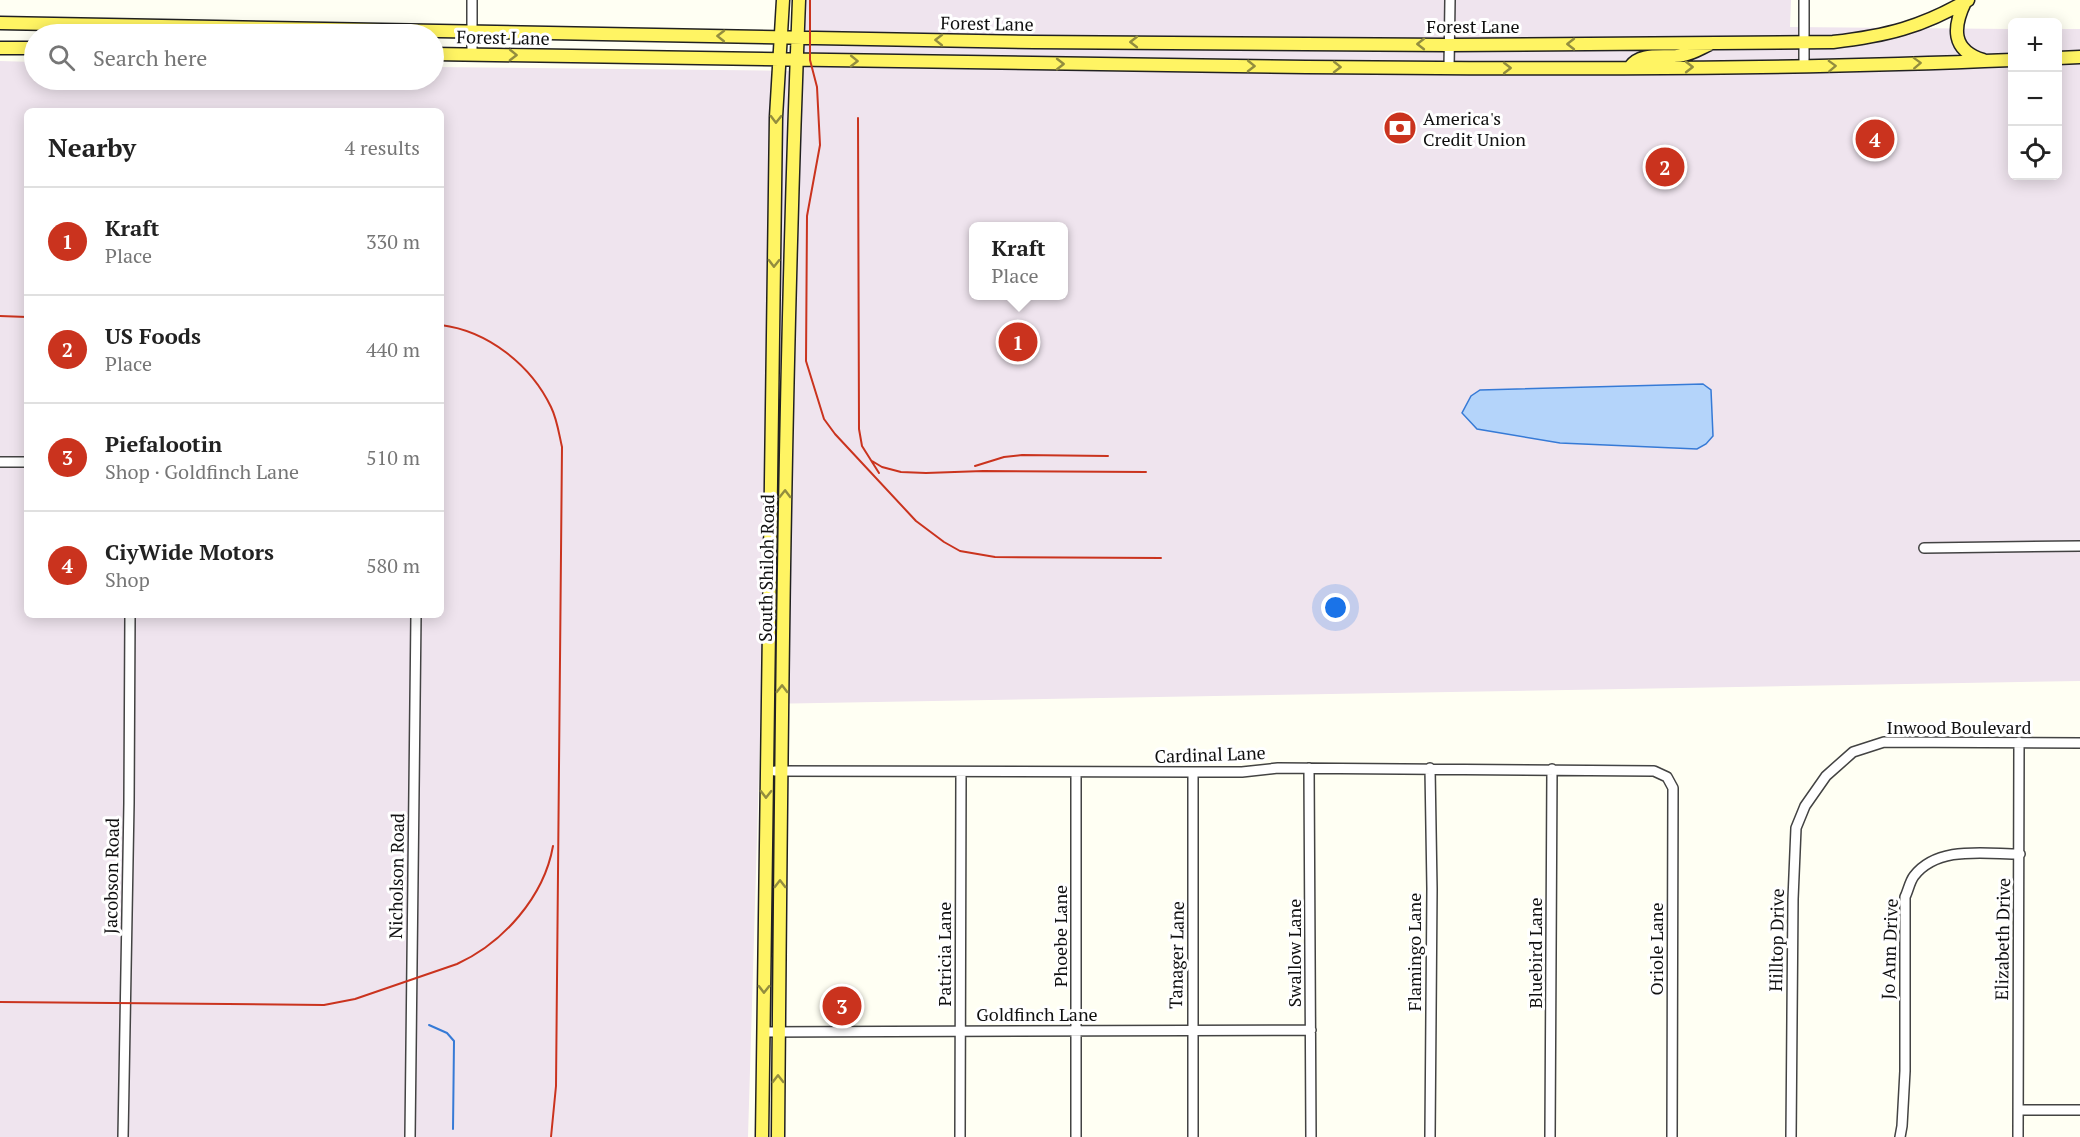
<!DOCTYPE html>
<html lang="en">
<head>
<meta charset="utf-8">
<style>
	body { margin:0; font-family:"PT Serif",serif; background:#f2f2f2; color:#222 }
	.controls { position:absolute; right:18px; top:18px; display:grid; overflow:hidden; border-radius:9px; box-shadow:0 3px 15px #0003 }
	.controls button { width:54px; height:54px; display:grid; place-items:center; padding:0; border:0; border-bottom:2px solid #e0e0e0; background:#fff; color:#222; font:30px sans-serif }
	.you { position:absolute; left:1336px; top:608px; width:21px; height:21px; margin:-15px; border:4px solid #fff; border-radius:50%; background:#1a73e8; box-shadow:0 0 0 9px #1a73e833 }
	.badge { display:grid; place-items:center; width:39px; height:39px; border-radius:50%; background:#ca331e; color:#fff; font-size:20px; font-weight:700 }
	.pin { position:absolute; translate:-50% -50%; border:3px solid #fff; box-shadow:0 2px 6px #0006 }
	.popup { position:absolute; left:969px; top:222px; width:99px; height:78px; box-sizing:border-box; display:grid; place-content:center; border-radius:9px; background:#fff; filter:drop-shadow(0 2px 4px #0005); font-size:20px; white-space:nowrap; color:#767676 }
	.popup b { font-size:22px; color:#222 }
	.popup::after { content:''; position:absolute; left:50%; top:100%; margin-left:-12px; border:12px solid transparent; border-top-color:#fff }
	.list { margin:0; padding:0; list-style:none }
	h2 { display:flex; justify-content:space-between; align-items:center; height:78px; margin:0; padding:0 24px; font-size:26px }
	h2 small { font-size:20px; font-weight:400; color:#767676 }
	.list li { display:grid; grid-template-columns:39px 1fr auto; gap:18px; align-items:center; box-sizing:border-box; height:108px; padding:0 24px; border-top:2px solid #e0e0e0 }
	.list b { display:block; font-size:22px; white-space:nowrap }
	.list p { margin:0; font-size:20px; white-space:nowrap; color:#767676 }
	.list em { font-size:20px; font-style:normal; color:#767676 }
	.icon { flex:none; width:33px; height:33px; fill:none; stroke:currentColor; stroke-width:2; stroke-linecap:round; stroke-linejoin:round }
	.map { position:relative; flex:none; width:2080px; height:1137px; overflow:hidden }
	.search { position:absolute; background:#fff; box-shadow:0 3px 15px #0003; left:24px; top:24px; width:420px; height:66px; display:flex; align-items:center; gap:15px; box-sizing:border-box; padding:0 21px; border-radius:33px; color:#767676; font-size:22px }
	.panel { position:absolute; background:#fff; box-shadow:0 3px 15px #0003; left:24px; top:108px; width:420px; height:510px; border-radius:9px }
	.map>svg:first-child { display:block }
	.industrial { fill:#efe4ee; fill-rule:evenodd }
	.water { fill:#b4d4fa; stroke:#367ad6; stroke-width:1.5 }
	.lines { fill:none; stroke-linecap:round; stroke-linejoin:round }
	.stream { stroke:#367ad6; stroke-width:2 }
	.minor-casing { stroke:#434343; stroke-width:12 }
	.major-casing { stroke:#212121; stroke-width:15 }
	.minor { stroke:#fff; stroke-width:9 }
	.major { stroke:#fff463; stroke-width:12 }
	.rail { stroke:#ca331e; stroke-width:2 }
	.oneway { stroke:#938d3e }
	.labels { text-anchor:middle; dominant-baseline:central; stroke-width:6; stroke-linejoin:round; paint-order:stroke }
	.street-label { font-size:18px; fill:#101010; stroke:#fff }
	.poi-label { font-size:18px; fill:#101010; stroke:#fff; text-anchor:start }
</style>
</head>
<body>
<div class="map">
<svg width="2080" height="1137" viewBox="0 0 2080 1137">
	<rect width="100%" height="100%" fill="#fffff3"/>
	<path class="industrial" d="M 805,0 L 1791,0 L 1790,27 L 2012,29 L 2012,176 L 2058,176 L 2058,29 L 2080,29 L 2080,681 L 761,704 L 748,1137 L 0,1137 L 0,61 L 34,62 L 34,80 L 434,80 L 434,67 L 802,71 ZM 27,111 L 441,111 L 441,615 L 27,615 ZM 973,226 L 1063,226 L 1063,296 L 973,296 Z"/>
	<path class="water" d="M 1703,384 L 1711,390 L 1713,436 L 1706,444 L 1697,449 L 1560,443 L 1477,429 L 1462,413 L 1471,396 L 1480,390 Z"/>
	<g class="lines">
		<path class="stream" d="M 429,1025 L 447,1033 L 454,1041 L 453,1129"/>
		<defs>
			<path id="minor" d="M 472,54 L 472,0
				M 1804,67 L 1804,0
				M 1449,68 L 1450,0
				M 0,462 L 27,462
				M 1924,548 L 2080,546
				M 1309,768 L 1311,1137
				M 775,771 L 1193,772 L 1242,772 L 1278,768 L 1654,771 L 1667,777 L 1673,788 L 1672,1137
				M 763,1032 L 1311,1030
				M 2018,1110 L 2080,1110
				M 123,1137 L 129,803 L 130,615
				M 410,1137 L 416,615
				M 960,1137 L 961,772
				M 1076,1137 L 1076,772
				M 1193,1137 L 1193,772
				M 1430,1137 L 1432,889 L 1430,768
				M 1550,1137 L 1552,769
				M 1791,1137 L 1793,899 L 1796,828 L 1805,806 L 1826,776 L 1853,752 L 1884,742 L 2080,743
				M 1900,1137 L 1902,1126 L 1905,1071 L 1905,897 C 1908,891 1910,881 1914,876 C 1938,845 1985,854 2020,854
				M 2018,1137 L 2019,742"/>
			<path id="major" d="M 1965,2 C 1953,27 1951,50 1983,60
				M 0,23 L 1034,42 L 1448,45 L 1833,42 C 1886,36 1922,27 1968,0
				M 0,48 L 34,48
				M 434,54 C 701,59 968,63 1235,66 C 1494,69 1753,71 2012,60
				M 2058,58 L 2080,57
				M 1630,67 C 1641,51 1666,59 1683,55 C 1692,54 1701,48 1710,44
				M 762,1137 L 776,117 L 783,0
				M 778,1137 C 781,758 784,379 799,0"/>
		</defs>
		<use href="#minor" class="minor-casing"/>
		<use href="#major" class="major-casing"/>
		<use href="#minor" class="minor"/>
		<use href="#major" class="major"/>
		<path class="rail" d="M 810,0 L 810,60 L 817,87 L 820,145 L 807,216 L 806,361 L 824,419 L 835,434 L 916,521 L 944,542 L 960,551 L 995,557 L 1161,558
			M 858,118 L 859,429 L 862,446 L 879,473
			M 0,316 L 27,317
			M 441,325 C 488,331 531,365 551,407 C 557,419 559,434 562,447 L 556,1086 L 551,1137
			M 872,461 L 882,467 L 901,472 L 926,473 L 983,471 L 1146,472
			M 975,466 L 1004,457 L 1022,455 L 1108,456
			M 0,1002 L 324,1005 L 355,999 L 457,964 C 503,943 544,897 553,846"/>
	</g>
	<defs><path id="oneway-chevron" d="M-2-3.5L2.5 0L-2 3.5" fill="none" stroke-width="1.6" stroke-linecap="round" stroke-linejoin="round" transform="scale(1.5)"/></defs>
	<g class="oneway">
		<use href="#oneway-chevron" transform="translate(721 36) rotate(-179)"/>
		<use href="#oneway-chevron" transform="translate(939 40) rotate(-179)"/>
		<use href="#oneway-chevron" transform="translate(1134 42) rotate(-180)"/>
		<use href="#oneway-chevron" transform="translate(1421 44) rotate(-180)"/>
		<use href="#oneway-chevron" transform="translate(1571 44) rotate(180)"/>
		<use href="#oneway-chevron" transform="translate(513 55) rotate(1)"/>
		<use href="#oneway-chevron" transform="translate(854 61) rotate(1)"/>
		<use href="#oneway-chevron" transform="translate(1917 63) rotate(-2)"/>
		<use href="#oneway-chevron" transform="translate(1060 64)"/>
		<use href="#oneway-chevron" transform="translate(1251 66) rotate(1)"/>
		<use href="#oneway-chevron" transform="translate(1832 66) rotate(-2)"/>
		<use href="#oneway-chevron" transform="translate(1337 67) rotate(1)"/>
		<use href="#oneway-chevron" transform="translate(1689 67)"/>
		<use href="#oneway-chevron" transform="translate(1507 68)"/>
		<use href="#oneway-chevron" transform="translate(776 119) rotate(91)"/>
		<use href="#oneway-chevron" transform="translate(774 263) rotate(91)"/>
		<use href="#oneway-chevron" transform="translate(785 494) rotate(-89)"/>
		<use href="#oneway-chevron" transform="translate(782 689) rotate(-89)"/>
		<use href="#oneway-chevron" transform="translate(766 794) rotate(91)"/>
		<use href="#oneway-chevron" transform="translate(780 884) rotate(-90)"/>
		<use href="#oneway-chevron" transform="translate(764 989) rotate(91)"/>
		<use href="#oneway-chevron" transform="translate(778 1079) rotate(-90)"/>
	</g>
	<defs>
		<symbol id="bank-disc" viewBox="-11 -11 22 22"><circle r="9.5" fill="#ca331e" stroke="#fff"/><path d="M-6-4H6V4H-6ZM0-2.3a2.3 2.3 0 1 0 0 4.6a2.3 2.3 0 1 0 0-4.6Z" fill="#fff"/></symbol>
	</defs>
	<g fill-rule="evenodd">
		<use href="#bank-disc" x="1381" y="109" width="38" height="38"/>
	</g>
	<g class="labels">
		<g class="street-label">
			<text transform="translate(987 23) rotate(1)">Forest Lane</text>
			<text x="1473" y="26">Forest Lane</text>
			<text transform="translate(503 37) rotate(1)">Forest Lane</text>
			<text transform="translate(766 568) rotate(-89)">South Shiloh Road</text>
			<text x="1959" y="727">Inwood Boulevard</text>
			<text transform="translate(1210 754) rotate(-2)">Cardinal Lane</text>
			<text transform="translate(111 876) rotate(-89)">Jacobson Road</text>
			<text transform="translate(396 876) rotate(-89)">Nicholson Road</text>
			<text transform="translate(1060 936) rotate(-90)">Phoebe Lane</text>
			<text transform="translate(2002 939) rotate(-89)">Elizabeth Drive</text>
			<text transform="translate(1776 940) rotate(-89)">Hilltop Drive</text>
			<text transform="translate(1656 949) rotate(-90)">Oriole Lane</text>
			<text transform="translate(1889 949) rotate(-88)">Jo Ann Drive</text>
			<text transform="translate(1414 952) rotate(-90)">Flamingo Lane</text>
			<text transform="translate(1294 953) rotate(-90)">Swallow Lane</text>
			<text transform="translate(1535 953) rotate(-90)">Bluebird Lane</text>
			<text transform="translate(944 954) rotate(-90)">Patricia Lane</text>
			<text transform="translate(1176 955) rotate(-89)">Tanager Lane</text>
			<text x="1037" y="1014">Goldfinch Lane</text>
		</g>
		<g class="poi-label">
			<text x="1423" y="118">America's<tspan x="1423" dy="21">Credit Union</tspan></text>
		</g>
	</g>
</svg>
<div class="controls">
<button>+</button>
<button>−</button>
<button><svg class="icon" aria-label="locate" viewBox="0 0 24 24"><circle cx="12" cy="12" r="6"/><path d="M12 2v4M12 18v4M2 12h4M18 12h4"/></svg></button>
</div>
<div class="you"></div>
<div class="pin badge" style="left:1018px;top:342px">1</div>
<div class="popup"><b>Kraft</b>Place</div>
<div class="pin badge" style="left:1665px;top:167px">2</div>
<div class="pin badge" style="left:842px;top:1006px">3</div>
<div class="pin badge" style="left:1875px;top:139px">4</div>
<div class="search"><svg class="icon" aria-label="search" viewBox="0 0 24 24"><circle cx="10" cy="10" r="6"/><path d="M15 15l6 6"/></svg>Search here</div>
<section class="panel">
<h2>Nearby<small>4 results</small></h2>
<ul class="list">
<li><span class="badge">1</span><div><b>Kraft</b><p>Place</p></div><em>330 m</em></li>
<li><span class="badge">2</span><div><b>US Foods</b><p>Place</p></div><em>440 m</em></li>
<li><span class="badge">3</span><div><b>Piefalootin</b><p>Shop · Goldfinch Lane</p></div><em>510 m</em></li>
<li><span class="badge">4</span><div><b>CiyWide Motors</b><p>Shop</p></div><em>580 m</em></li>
</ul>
</section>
</div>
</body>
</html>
